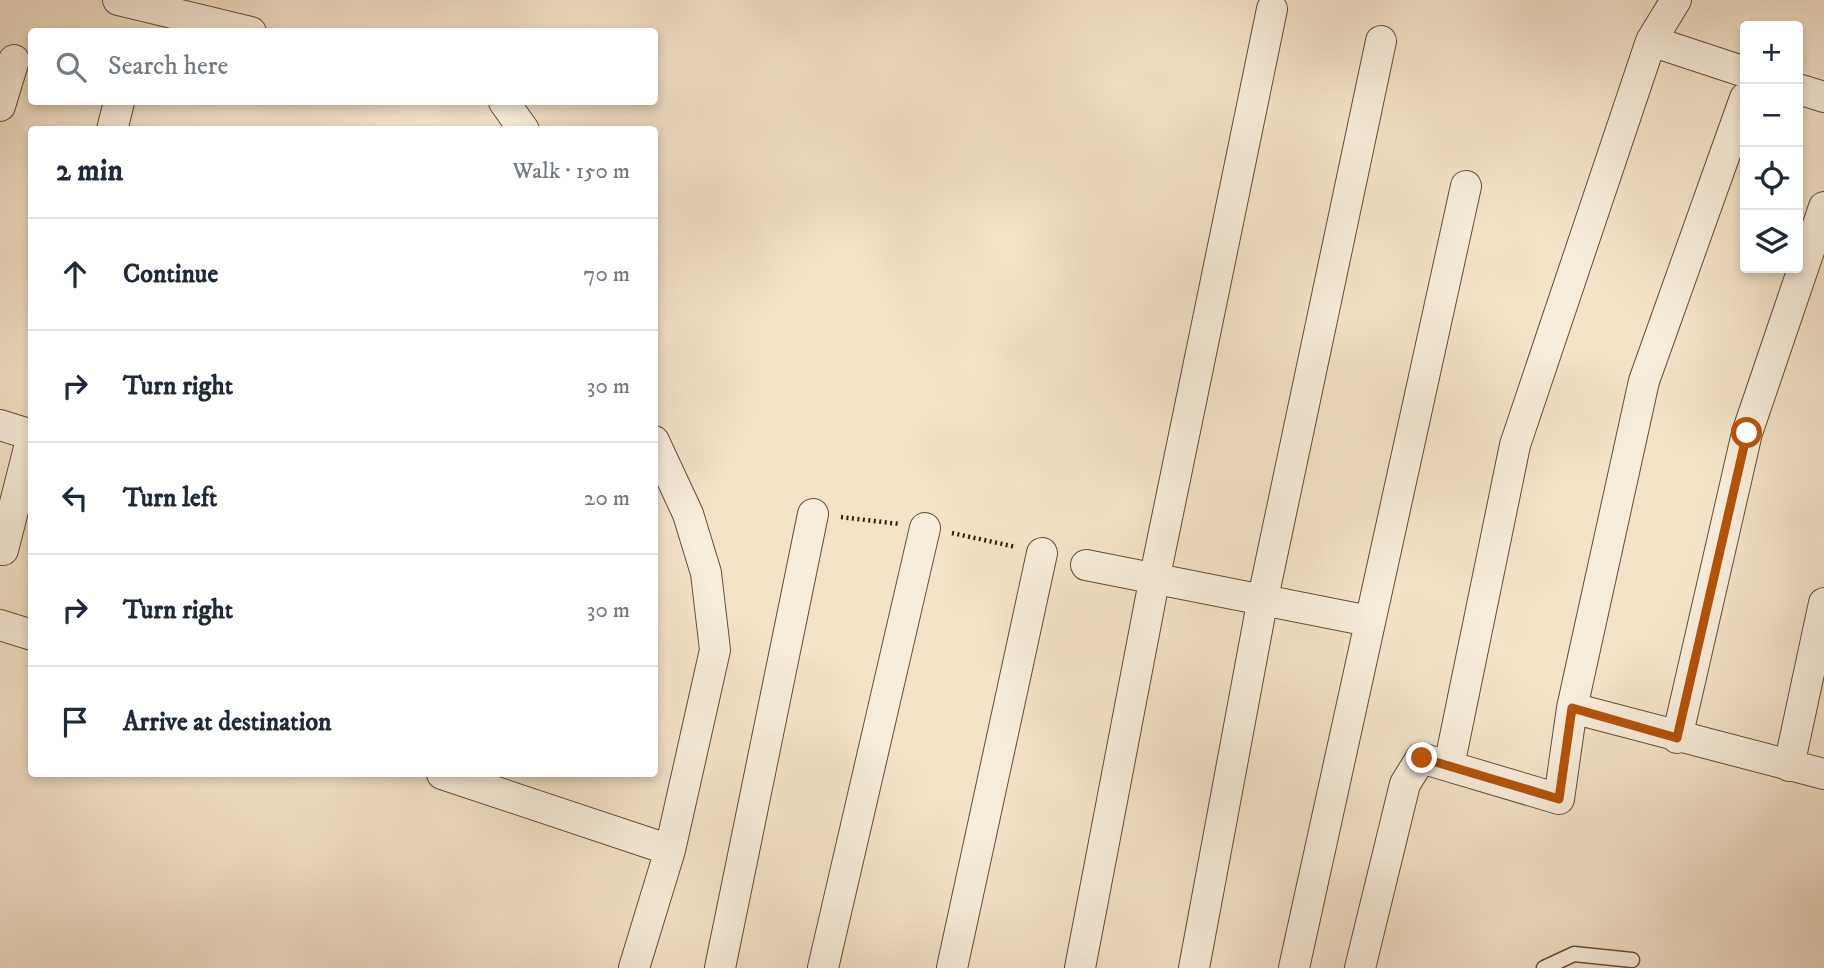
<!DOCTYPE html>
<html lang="en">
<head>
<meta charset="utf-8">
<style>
	body { margin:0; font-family:"IM FELL DW Pica",serif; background:#f6f6f7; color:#1f2937 }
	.controls { position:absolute; right:21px; top:21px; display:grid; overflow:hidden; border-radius:7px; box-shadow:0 4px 10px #0003 }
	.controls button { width:63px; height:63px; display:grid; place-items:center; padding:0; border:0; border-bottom:2px solid #e0e1e3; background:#fff; color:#1f2937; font:35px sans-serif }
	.stop { position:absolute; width:21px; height:21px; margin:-16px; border:5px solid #b45309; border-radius:50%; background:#fff }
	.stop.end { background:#b45309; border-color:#fff; box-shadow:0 2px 7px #0008 }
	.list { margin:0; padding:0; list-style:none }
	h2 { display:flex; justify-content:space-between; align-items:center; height:91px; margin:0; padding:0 28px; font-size:30px }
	h2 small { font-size:23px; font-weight:400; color:#747a83 }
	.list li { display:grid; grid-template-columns:46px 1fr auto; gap:21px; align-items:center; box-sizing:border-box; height:112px; padding:0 28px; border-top:2px solid #e0e1e3 }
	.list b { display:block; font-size:26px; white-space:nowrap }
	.list em { font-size:23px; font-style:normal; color:#747a83 }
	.icon { flex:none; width:38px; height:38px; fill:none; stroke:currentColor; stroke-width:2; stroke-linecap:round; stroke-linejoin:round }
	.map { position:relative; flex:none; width:1824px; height:968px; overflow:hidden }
	.search { position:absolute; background:#fff; box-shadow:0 4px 10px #0003; left:28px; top:28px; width:630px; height:77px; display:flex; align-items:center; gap:18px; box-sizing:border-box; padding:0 24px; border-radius:7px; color:#747a83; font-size:26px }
	.panel { position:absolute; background:#fff; box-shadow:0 4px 10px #0003; left:28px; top:126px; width:630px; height:651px; border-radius:7px }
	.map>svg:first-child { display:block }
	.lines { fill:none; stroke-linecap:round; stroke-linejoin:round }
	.service-casing { stroke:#644e37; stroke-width:17 }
	.minor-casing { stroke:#644e37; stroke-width:32 }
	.path { stroke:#351d06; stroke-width:4.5; stroke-dasharray:2 3.5; stroke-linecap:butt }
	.service { stroke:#f7eddc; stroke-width:14 }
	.minor { stroke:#f7eddc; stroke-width:30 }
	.route { stroke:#b45309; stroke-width:9 }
</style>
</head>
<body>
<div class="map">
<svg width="1824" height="968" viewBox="0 0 1824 968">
	<rect width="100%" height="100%" fill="#f3e3c9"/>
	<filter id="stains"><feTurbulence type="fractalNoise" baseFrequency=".00286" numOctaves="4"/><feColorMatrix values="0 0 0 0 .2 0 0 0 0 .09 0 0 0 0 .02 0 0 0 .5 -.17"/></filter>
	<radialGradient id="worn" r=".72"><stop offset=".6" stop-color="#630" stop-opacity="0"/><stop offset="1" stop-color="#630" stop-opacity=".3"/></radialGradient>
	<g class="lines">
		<defs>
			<path id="service" d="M 1544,968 L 1574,954 L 1632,960"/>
			<path id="minor" d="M 118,0 L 251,32
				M 1651,41 L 1745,72
				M 1798,89 L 1824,97
				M 504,102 L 524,130
				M 0,106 L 14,60
				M 112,130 L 119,102
				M 0,425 L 32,435
				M 0,549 L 3,550 L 32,436
				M 1086,565 L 1369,621
				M 0,625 L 32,635
				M 1572,708 L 1824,774
				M 1677,738 L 1747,433 L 1824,207
				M 1449,766 L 1515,445 L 1651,41 L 1676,0
				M 1789,766 L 1824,603
				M 442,774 L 670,850
				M 634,968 L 670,850 L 715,650 L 706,573 L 688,514 L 654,441
				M 720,968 L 813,514
				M 823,968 L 925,528
				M 952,968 L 1042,553
				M 1080,968 L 1155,576 L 1272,9
				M 1194,968 L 1263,598 L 1381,41
				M 1294,968 L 1466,186
				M 1360,968 L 1405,784 L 1421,758 L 1559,799 L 1572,708 L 1644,381 L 1745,98"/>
		</defs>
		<use href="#service" class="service-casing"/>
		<use href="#minor" class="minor-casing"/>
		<path class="path" d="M 841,517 L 899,524
			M 952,533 L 1016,547"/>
		<use href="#service" class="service"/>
		<use href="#minor" class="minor"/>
	</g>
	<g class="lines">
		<path class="route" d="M 1422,758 L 1559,799 L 1572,708 L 1677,738 L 1747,433"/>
	</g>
	<rect width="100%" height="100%" filter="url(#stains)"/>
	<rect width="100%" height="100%" fill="url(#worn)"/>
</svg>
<div class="controls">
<button>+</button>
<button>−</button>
<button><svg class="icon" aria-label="locate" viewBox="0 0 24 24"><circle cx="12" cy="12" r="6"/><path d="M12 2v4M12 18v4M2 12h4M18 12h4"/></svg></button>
<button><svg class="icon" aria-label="layers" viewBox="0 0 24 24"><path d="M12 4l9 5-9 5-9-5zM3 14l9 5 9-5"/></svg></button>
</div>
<div class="stop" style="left:1747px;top:433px"></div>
<div class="stop end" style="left:1422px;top:758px"></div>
<div class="search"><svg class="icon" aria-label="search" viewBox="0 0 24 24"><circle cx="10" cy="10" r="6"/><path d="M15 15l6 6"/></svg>Search here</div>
<section class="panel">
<h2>2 min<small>Walk · 150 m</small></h2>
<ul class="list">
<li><svg class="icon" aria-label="ahead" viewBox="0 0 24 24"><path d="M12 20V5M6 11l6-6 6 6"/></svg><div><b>Continue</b></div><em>70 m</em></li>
<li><svg class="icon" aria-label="right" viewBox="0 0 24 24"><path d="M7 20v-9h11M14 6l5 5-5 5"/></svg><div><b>Turn right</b></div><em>30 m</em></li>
<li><svg class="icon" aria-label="left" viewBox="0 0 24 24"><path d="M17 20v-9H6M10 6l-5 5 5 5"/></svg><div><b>Turn left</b></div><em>20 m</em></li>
<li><svg class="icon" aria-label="right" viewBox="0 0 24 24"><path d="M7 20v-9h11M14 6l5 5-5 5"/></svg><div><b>Turn right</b></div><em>30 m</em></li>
<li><svg class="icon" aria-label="arrive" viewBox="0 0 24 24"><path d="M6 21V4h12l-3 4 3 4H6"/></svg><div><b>Arrive at destination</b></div></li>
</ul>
</section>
</div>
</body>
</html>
